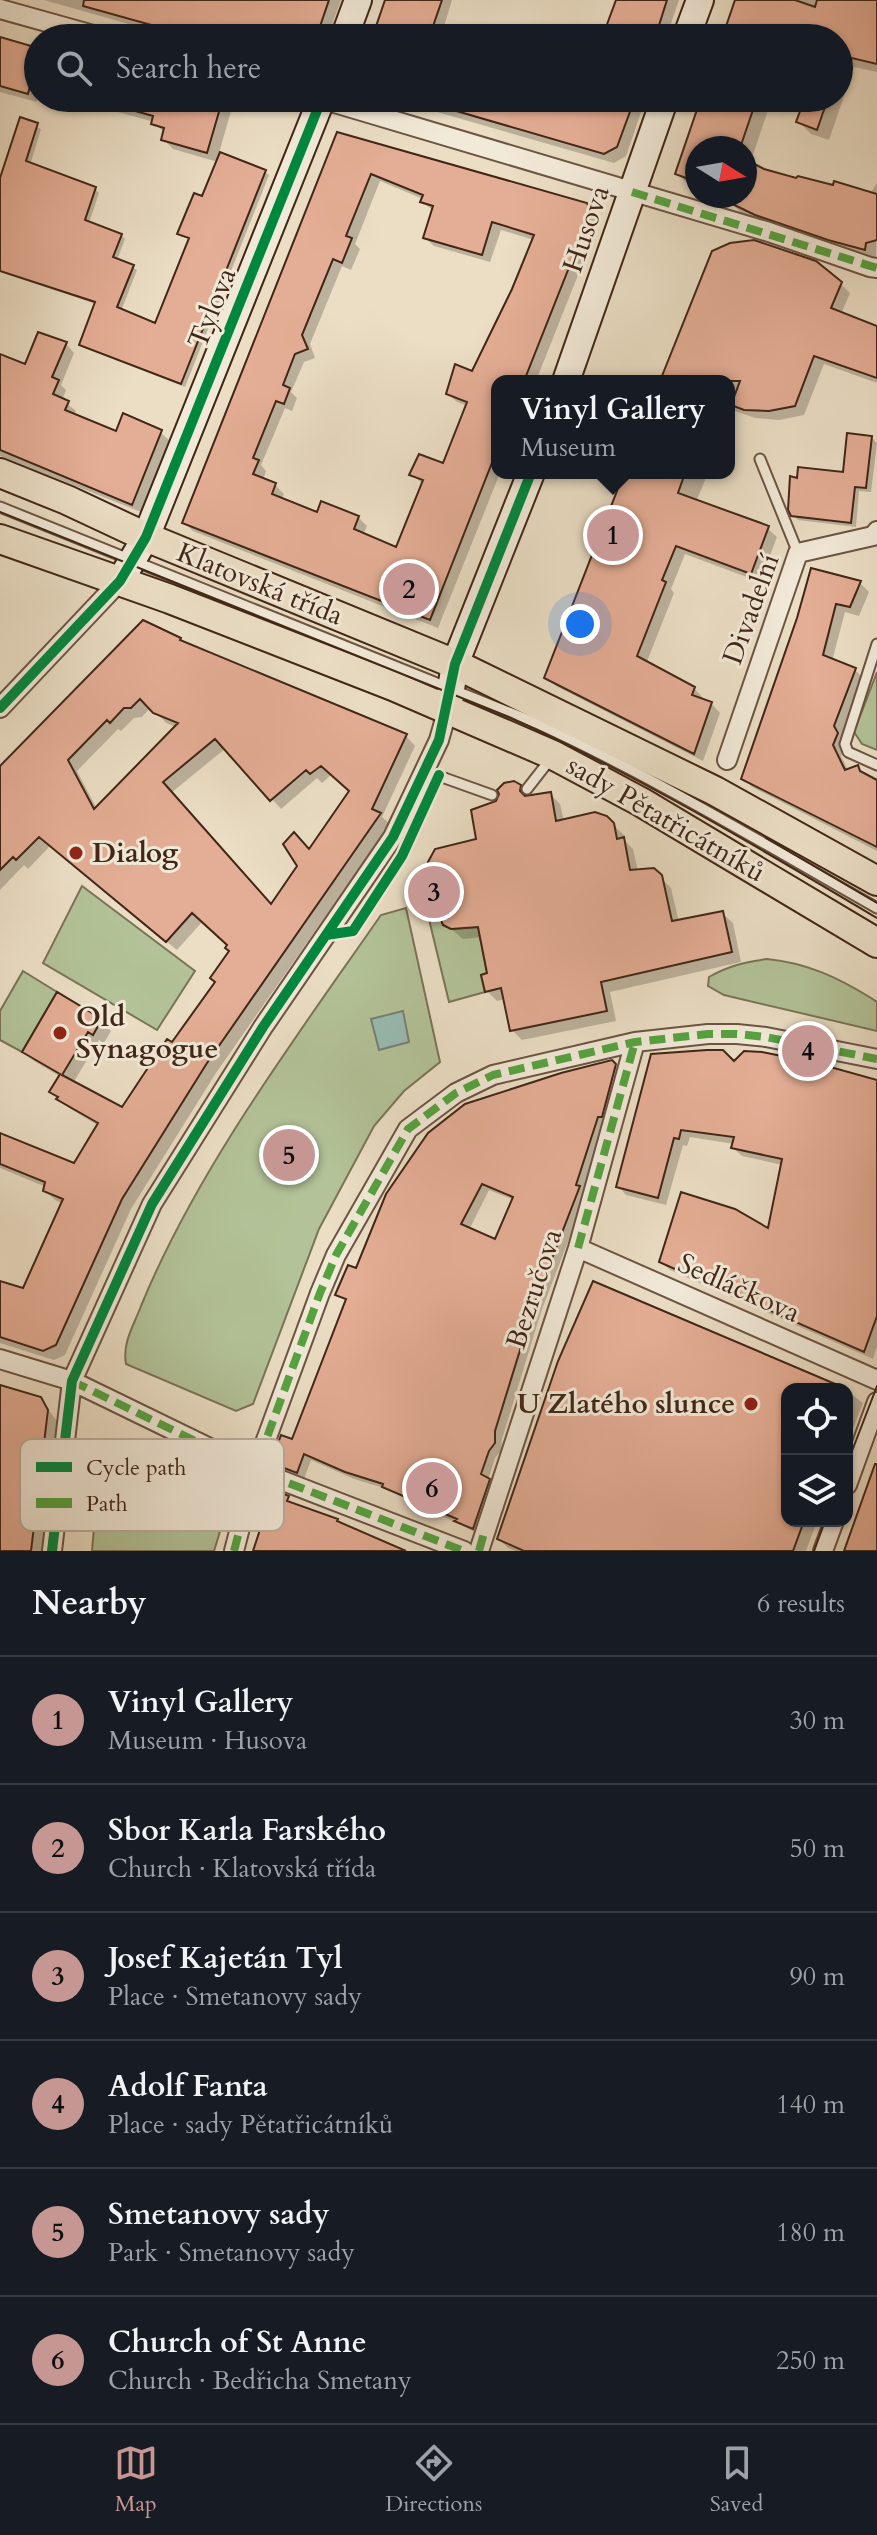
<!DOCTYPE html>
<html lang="en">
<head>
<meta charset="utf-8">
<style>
	body { margin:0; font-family:Cardo,serif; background:#20242c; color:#f1f3f6 }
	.controls { position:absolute; right:24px; bottom:24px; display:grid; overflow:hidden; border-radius:16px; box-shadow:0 2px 6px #0004 }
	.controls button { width:72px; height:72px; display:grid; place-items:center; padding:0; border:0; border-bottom:2px solid #363941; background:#171b24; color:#f1f3f6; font:40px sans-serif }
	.compass { position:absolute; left:685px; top:136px; width:72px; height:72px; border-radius:50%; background:#171b24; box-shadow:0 2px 6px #0004; rotate:101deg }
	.you { position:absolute; left:580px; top:624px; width:28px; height:28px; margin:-20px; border:6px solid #fff; border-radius:50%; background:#1a73e8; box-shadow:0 0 0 12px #1a73e833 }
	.badge { display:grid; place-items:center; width:52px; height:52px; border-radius:50%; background:#c59692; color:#111; font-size:26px; font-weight:700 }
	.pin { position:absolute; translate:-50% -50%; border:4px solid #fff; box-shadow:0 2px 8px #0006 }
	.popup { position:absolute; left:491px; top:375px; width:244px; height:104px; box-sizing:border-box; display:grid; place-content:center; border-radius:16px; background:#171b24; filter:drop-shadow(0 2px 6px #0005); font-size:26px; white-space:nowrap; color:#9ea1a6 }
	.popup b { font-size:30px; color:#f1f3f6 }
	.popup::after { content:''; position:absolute; left:50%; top:100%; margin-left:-16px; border:16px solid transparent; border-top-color:#171b24 }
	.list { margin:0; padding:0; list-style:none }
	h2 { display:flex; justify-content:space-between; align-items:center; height:104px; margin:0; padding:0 32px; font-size:34px }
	h2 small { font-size:26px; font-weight:400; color:#9ea1a6 }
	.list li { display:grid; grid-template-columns:52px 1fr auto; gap:24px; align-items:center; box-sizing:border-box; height:128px; padding:0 32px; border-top:2px solid #363941 }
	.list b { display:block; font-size:30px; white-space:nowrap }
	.list p { margin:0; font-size:26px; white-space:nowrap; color:#9ea1a6 }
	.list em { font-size:26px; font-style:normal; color:#9ea1a6 }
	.icon { flex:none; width:44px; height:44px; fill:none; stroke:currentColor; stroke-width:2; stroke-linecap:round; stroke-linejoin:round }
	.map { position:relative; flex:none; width:877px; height:1551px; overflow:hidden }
	.search { position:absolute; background:#171b24; box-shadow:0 2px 6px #0004; left:24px; right:24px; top:24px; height:88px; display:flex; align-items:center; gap:20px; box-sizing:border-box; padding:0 28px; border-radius:44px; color:#9ea1a6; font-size:30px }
	.sheet { height:872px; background:#171b24 }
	nav { display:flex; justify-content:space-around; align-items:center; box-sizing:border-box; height:112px; border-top:2px solid #363941; background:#171b24; font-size:22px; color:#9ea1a6 }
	nav a { display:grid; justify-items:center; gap:4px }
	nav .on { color:#c59692 }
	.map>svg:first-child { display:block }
	.green { fill:#b3c298; stroke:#7a7457; stroke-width:2 }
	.water { fill:#98bcb2; stroke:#758074; stroke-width:2 }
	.shadow { fill:#0003; fill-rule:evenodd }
	.building { fill:#e4ad95; stroke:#412616; stroke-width:2; fill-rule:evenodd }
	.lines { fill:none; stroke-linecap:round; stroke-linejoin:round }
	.lane-casing { stroke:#6c5442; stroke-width:13 }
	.street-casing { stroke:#6c5442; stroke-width:22 }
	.secondary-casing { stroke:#412616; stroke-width:30 }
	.primary-casing { stroke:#412616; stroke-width:32 }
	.lane { stroke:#f2ead9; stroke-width:9 }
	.street { stroke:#f2ead9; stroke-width:18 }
	.secondary { stroke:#f2ead9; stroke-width:26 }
	.primary { stroke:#ebdec5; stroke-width:28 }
	.tram { stroke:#412616; stroke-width:2 }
	.quiet { stroke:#55a340; stroke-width:8; stroke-dasharray:16 8; stroke-linecap:butt }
	.cycleway-casing { stroke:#f2ead9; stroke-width:15 }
	.cycleway { stroke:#00873e; stroke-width:10 }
	.poi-dot { fill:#8f2418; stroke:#f2ead9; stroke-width:3 }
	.labels { text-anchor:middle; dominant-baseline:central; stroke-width:6; stroke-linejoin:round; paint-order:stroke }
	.street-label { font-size:28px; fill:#412616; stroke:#f2ead9 }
	.poi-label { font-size:28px; font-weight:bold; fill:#412616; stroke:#f2ead9; text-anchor:start }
	.key { fill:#f2ead9; stroke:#bdaf9e; stroke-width:2 }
	.key-label { font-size:22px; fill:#412616 }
</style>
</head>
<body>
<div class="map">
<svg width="877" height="1551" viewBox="0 0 877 1551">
	<rect width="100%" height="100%" fill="#ebdec5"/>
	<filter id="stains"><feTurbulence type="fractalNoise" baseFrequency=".0025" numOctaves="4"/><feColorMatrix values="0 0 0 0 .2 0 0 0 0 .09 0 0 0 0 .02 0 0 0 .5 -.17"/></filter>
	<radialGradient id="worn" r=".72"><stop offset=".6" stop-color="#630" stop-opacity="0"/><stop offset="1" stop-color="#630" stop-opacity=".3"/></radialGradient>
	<path class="green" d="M 877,672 L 877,750 L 862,744 L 854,732 Z
		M 82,886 L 195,971 L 157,1030 L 43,963 Z
		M 436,905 L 443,925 L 451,929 L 478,927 L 487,973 L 481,975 L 485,992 L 449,1002 L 426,907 Z
		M 406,908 L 440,1062 L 404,1091 L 374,1126 L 319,1229 L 253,1404 L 236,1411 L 126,1364 C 122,1343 134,1325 141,1306 C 197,1169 297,1036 381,915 Z
		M 767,959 C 807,963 837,977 871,998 L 877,1002 L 877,1031 L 724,995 L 708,986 L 709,977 C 728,966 745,962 767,959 Z
		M 23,971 L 57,992 L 22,1052 L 0,1040 L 0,1011 Z
		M 113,1442 L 229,1490 L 226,1512 L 214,1551 L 92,1551 L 101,1448 Z"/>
	<path class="water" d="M 403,1011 L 409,1042 L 379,1050 L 371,1019 Z"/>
	<path class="shadow" d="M 44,0 L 341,0 L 327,38 L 178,38 Z
		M 388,0 L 452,0 L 442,33 L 447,38 L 375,38 Z
		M 620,0 L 679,0 L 666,38 L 604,38 Z
		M 737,0 L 877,0 L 877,72 L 854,67 L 829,140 L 811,134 L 799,122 L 807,98 L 839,98 L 839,38 L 724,38 Z
		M 0,39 L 38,50 L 37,102 L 0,92 Z
		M 68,98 L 209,98 L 221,101 L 231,111 L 219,153 L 265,172 L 269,175 L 185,387 L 85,348 L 81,344 L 96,304 L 0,272 L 0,186 L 21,120 L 41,129 L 30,165 L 95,189 L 99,193 L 89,223 L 121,235 L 125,239 L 117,260 L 137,270 L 121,311 L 156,325 L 190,240 L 180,233 L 204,199 L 218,162 L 173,149 L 163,139 L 165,133 L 154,122 Z
		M 388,98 L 646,98 L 626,156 L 614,163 Z
		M 703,98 L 772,98 L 750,164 L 797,181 L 870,194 L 877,183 L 876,260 L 769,227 L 741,213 L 729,201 L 719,196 L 745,196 L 745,148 L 697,148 L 697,188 L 689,185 L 677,173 Z
		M 338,134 L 586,205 L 599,222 L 536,381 L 497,381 L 497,473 L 500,473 L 438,628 L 193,531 L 184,522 ZM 380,181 L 423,199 L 422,202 L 434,211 L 425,238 L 434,246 L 490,262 L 501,230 L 534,240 L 473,373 L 448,394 L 457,402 L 468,406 L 444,465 L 412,474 L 423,484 L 397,550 L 363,535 L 367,526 L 358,517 L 318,515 L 281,500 L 284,494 L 275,485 L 263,480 L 266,471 L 261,465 L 285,408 L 292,411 L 297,398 L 291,392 L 304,362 L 315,358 L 310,344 L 342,266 L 351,270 L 360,249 L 355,244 Z
		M 840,283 L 850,293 L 841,314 L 877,328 L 877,383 L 824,364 L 804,415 L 779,420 L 755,418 L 729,409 L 729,381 L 663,381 Z
		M 66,344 L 74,353 L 61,385 L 66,390 L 62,400 L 76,411 L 74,416 L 117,434 L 160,432 L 169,440 L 141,512 L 0,456 L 0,357 L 26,366 Z
		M 872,438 L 877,443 L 871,492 L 859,491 L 856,527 L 798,520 L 793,515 L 845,475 Z
		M 627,473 L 708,473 L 696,502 L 767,528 L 777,537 L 760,582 L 685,554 L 671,589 L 674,593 L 646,664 L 694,688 L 703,698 L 702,700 L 711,703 L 720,713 L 703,761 L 556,686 L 547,677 Z
		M 860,583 L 869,592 L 859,616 L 845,612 L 832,661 L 855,670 L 864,679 L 843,736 L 846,744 L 841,756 L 848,770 L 857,767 L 866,776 L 877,782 L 877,851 L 752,787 L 743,778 L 799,618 Z
		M 180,639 L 184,643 L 406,736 L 415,746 L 382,817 L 390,824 L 216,1073 L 131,1209 L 65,1355 L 54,1360 L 0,1343 L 0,1283 L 24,1290 L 63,1204 L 55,1200 L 45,1190 L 46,1187 L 0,1168 L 0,1135 L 75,1165 L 99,1126 L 69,1108 L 52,1092 L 61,1077 L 34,1061 L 24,1051 L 58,995 L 101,1021 L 111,1031 L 104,1043 L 99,1040 L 73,1083 L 123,1110 L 217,982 L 231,951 L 229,945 L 203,921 L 177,950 L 50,846 L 28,869 L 24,865 L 0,890 L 0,767 ZM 151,707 L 166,723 L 176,727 L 97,809 L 77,771 L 118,729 L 121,731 L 134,718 L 142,717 ZM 226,748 L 281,809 L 317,778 L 322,783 L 332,774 L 352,791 L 271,907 L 171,793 Z
		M 520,787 L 530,797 L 550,794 L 560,804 L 564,821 L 606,818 L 624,835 L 625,841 L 633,849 L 638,871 L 653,870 L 671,888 L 679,922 L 722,913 L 733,923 L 741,962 L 610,992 L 616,1021 L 522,1040 L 512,1030 L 505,999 L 497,1001 L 487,991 L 489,975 L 482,937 L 463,939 L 445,924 L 479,840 L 498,803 Z
		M 612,1062 L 623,1073 L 583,1193 L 586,1195 L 541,1312 L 502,1439 L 501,1451 L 495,1458 L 488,1480 L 496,1488 L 481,1535 L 387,1489 L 354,1479 L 311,1460 L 304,1479 L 281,1470 L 273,1463 L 293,1441 L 347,1302 L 338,1294 L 357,1270 ZM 489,1190 L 514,1200 L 496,1242 L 469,1230 Z
		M 734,1064 L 877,1083 L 877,1346 L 873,1359 L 670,1270 L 661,1262 L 770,1231 L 783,1165 L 742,1156 L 733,1148 L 734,1144 L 690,1137 L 687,1146 L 683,1145 L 666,1205 L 626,1195 L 618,1186 Z
		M 560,1362 L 841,1389 L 787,1389 L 787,1521 L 817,1521 L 806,1551 L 515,1551 L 508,1548 L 499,1539 Z
		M 0,1387 L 40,1399 L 57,1421 L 42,1551 L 0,1551 Z
		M 847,1391 L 863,1403 L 847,1444 Z"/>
	<path class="building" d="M 84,0 L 329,0 L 316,38 L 198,38 L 83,6 Z
		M 385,0 L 442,0 L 429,38 L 372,38 Z
		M 616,0 L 667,0 L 655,38 L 602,38 Z
		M 735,0 L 795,0 L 815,7 L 817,0 L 877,0 L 877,64 L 839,55 L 839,38 L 722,38 Z
		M 0,37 L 38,48 L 38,84 L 31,82 L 28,94 L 0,86 Z
		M 108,98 L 223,98 L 207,153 L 161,140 L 164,128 L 151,124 L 153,116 L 107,103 Z
		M 429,98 L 635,98 L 617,147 L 604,154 L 429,103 Z
		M 701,98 L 757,98 L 740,148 L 697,148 L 697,182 L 675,174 Z
		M 805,98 L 828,98 L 817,130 L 796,122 Z
		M 20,117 L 38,123 L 26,161 L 96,187 L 85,220 L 122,234 L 113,257 L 134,265 L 117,307 L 155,323 L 189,238 L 177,234 L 194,193 L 202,196 L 220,152 L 266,170 L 181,384 L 79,345 L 95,302 L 0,271 L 0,178 Z
		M 337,132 L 587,203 L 591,212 L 524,381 L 497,381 L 497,450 L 430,620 L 182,523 ZM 371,174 L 423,195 L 420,202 L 433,206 L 423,238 L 482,255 L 492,222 L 534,235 L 512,289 L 472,371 L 455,364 L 446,394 L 467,402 L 443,463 L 419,454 L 409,475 L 423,480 L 396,547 L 354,529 L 359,516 L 321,501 L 317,512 L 272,494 L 276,483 L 253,474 L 259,460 L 253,458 L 276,401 L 284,404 L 290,388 L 283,385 L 295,354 L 308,349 L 302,335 L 333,259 L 342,263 L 352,238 L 346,236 Z
		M 745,159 L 764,169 L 796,178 L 798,176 L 833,185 L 834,181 L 877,194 L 877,240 L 866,243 L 865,250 L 828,240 L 755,215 L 716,196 L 745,196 Z
		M 754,240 L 816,261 L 842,282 L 831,308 L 877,326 L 877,378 L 814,356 L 795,406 L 769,411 L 744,410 L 731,405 L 740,381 L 660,381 L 712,251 L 730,243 Z
		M 38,332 L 67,342 L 52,377 L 59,380 L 53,394 L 69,401 L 65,410 L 116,431 L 123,413 L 162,430 L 132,505 L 0,450 L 0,354 L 25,364 Z
		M 847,433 L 872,436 L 866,488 L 855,487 L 851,523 L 791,516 L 788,510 L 790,476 L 797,478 L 798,467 L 843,472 Z
		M 624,473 L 685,473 L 678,493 L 769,526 L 751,574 L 676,546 L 662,580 L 666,582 L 637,656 L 695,687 L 692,695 L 712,702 L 694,754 L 544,678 Z
		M 811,568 L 861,581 L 850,607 L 836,604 L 823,655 L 856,668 L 834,726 L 838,733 L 833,745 L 845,770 L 858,765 L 860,771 L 877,780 L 877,847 L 741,779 L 797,618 Z
		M 143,620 L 181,638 L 180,640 L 407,734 L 372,809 L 381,813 L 207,1063 L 122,1199 L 56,1345 L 43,1351 L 0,1337 L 0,1281 L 23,1288 L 63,1199 L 43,1191 L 45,1182 L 0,1164 L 0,1133 L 74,1163 L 98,1123 L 56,1099 L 58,1097 L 49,1092 L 60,1074 L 22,1052 L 57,992 L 102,1019 L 93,1035 L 88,1032 L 62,1075 L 122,1107 L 167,1039 L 172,1042 L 215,982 L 210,978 L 229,951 L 225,948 L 227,945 L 192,913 L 166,942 L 39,837 L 16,860 L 13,857 L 0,870 L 0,766 ZM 140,699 L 153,713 L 178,723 L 94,809 L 68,760 L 107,720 L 110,723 L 124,708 L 131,708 ZM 215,739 L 270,801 L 306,770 L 310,774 L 321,766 L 349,791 L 309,849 L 294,832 L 283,844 L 297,866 L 271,904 L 163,782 Z
		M 514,781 L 521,785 L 520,791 L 525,796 L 551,792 L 556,821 L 595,812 L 607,816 L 614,823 L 617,839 L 624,837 L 630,870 L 654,868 L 662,875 L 672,921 L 723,911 L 732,952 L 601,982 L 607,1011 L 510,1031 L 501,988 L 485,992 L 481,975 L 487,973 L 478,927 L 451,929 L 443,925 L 432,899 L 428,862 L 435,849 L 476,839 L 471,810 L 496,801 L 499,794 L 497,790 L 504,783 Z
		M 707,1050 L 723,1050 L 734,1061 L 744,1051 L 762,1052 L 816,1063 L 877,1080 L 877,1316 L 864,1352 L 659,1262 L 681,1192 L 735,1209 L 768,1228 L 782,1159 L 731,1148 L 734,1137 L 681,1130 L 679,1139 L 674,1138 L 658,1198 L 616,1187 L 651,1054 Z
		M 612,1060 L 616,1064 L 602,1117 L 598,1117 L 576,1185 L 580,1186 L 534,1305 L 495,1431 L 495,1443 L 489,1451 L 481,1474 L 490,1479 L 473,1529 L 454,1521 L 457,1519 L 382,1487 L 383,1484 L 345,1472 L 304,1454 L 297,1473 L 271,1463 L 281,1435 L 292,1439 L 346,1299 L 335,1295 L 348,1265 L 356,1268 L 386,1194 L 428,1133 L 465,1104 L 561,1073 ZM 482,1184 L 513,1197 L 495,1239 L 461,1224 Z
		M 593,1281 L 847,1389 L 787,1389 L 787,1521 L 804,1521 L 793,1551 L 524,1551 L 497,1539 L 558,1361 Z
		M 0,1385 L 41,1397 L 48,1410 L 31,1551 L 0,1551 Z
		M 875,1464 L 877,1464 L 877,1551 L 844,1551 Z
		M 273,1490 L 289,1496 L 287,1501 L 338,1519 L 337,1521 L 406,1551 L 253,1551 Z"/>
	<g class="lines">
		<defs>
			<path id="lane" d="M 760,459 L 798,553
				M 0,507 L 536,723 C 654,777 764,844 877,908
				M 877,644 L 845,744 L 848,752 L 877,765
				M 425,771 L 492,795
				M 527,789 L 552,757"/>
			<path id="street" d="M 0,9 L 104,38
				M 318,98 L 769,232 L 870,267 L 877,268
				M 0,708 L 120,581
				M 727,760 L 798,553 L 873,536 L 877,531
				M 578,1248 L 877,1380
				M 0,1359 L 72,1381 L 255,1470 L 464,1551
				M 847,1485 L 877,1402
				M 52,1551 L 72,1381 L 152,1204 L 263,1027 L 393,837 L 439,740 L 448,708
				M 234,1551 L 255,1470 L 320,1293 L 336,1255 L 408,1129 L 456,1093 L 493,1075 L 635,1042 L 708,1034 L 737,1034 L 766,1037 L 877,1059
				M 479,1551 L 578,1248 L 635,1042
				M 823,1551 L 834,1521"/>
			<path id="secondary" d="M 344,38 L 358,0
				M 686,38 L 700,0
				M 566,381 L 665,98
				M 120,581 L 146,537 L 322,98
				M 448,708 L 455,664 L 531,473"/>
			<path id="primary" d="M 0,473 L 67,500 L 146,537 L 455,664 L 715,791 L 877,881
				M 0,539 L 170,599 L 393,686 L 553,755 L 641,802 L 877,943"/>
		</defs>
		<use href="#lane" class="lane-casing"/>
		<use href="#street" class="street-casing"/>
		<use href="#secondary" class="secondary-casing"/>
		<use href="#primary" class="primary-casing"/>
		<use href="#lane" class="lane"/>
		<use href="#street" class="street"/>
		<use href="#secondary" class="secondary"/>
		<use href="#primary" class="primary"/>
		<path class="tram" d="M 0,512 L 509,717 C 637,775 756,846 877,918
			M 766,838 L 877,903
			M 847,1464 L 877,1386
			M 814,1551 L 825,1521"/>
		<path class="quiet" d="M 632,192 L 877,268
			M 578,1248 L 635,1042
			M 72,1381 L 255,1470 L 464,1551
			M 234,1551 L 255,1470 L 320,1293 L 336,1255 L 408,1129 L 456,1093 L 493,1075 L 635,1042 L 708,1034 L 737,1034 L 766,1037 L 877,1059
			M 479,1551 L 484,1533"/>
		<defs>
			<path id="cycleway" d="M 0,708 L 120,581 L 146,537 L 322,98
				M 326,935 L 353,931 L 402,856 L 439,775
				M 52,1551 L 72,1381 L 152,1204 L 263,1027 L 393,837 L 439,740 L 455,664 L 531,473"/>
		</defs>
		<use href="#cycleway" class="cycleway-casing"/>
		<use href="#cycleway" class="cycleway"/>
	</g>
	<g class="poi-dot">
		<circle cx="76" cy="853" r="8"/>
		<circle cx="60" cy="1033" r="8"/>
		<circle cx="751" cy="1404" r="8"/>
	</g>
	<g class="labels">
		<g class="street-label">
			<text transform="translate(586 229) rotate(-71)">Husova</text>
			<text transform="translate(212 308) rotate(-68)">Tylova</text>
			<text transform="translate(260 584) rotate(22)">Klatovská třída</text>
			<text transform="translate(751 609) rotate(-70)">Divadelní</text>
			<text transform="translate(666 819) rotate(30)">sady Pětatřicátníků</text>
			<text transform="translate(739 1288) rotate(24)">Sedláčkova</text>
			<text transform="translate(534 1289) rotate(-72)">Bezručova</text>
		</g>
		<g class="poi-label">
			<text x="92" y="853">Dialog</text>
			<text x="76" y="1017">Old<tspan x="76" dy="32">Synagogue</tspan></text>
			<text x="735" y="1404" text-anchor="end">U Zlatého slunce</text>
		</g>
	</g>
	<rect x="20" y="1439" width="264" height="92" rx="12" class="key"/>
	<rect x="36" y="1462" width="36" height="10" fill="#00873e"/>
	<rect x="36" y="1498" width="36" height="10" fill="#55a340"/>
	<g class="key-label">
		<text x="86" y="1475">Cycle path</text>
		<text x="86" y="1511">Path</text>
	</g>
	<rect width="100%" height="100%" filter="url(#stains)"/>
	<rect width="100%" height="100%" fill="url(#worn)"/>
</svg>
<div class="controls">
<button><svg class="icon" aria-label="locate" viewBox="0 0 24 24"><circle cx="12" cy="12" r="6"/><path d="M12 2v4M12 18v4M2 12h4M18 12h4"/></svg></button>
<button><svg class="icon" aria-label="layers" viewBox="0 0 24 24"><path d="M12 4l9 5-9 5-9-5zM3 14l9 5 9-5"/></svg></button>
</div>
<svg class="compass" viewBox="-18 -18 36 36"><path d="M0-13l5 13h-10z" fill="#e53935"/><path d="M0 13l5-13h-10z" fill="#9ea1a6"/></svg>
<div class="you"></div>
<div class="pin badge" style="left:613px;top:535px">1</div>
<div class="popup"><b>Vinyl Gallery</b>Museum</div>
<div class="pin badge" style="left:409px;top:589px">2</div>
<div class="pin badge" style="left:434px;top:892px">3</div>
<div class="pin badge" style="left:808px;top:1051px">4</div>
<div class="pin badge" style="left:289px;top:1155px">5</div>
<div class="pin badge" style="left:432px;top:1488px">6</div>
<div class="search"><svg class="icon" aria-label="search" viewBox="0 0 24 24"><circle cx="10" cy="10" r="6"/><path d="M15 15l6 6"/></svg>Search here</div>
</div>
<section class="sheet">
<h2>Nearby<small>6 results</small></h2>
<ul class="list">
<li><span class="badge">1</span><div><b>Vinyl Gallery</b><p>Museum · Husova</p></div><em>30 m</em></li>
<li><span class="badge">2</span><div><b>Sbor Karla Farského</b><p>Church · Klatovská třída</p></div><em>50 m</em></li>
<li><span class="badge">3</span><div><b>Josef Kajetán Tyl</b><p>Place · Smetanovy sady</p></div><em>90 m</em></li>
<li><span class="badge">4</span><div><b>Adolf Fanta</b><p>Place · sady Pětatřicátníků</p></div><em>140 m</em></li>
<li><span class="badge">5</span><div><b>Smetanovy sady</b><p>Park · Smetanovy sady</p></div><em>180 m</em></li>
<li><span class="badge">6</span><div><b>Church of St Anne</b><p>Church · Bedřicha Smetany</p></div><em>250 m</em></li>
</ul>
</section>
<nav>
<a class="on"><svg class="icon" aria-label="map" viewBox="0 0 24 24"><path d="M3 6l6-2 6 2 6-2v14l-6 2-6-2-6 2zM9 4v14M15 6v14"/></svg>Map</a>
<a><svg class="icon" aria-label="directions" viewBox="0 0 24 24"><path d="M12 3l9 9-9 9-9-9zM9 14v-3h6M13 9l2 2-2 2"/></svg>Directions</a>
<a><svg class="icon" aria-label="saved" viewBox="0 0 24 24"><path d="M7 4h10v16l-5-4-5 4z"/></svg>Saved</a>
</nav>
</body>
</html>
